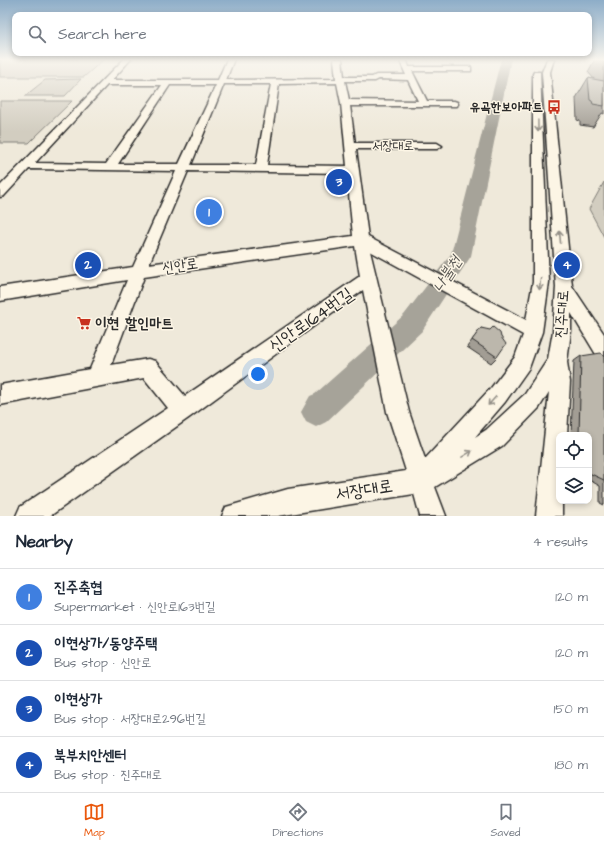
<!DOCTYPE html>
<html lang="en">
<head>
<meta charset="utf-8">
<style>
	body { margin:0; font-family:"Architects Daughter","Poor Story",sans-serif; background:#f2f2f3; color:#1f2937 }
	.controls { position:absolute; right:12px; bottom:12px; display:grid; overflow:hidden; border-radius:8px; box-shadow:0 2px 6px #0003 }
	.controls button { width:36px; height:36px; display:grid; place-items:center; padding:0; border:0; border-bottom:1px solid #e0e1e3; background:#fff; color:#1f2937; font:20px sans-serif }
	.you { position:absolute; left:258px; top:374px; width:14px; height:14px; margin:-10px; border:3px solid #fff; border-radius:50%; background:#1a73e8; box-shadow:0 0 0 6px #1a73e833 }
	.badge { display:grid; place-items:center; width:26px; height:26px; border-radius:50%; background:#ea580c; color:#fff; font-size:13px; font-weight:700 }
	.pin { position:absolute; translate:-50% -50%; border:2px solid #fff; box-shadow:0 1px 4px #0006 }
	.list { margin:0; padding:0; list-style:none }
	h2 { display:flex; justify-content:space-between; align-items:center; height:52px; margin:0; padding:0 16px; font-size:17px }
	h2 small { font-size:13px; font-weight:400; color:#747a83 }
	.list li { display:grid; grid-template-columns:26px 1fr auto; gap:12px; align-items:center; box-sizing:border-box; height:56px; padding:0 16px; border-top:1px solid #e0e1e3 }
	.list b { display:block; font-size:15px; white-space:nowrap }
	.list p { margin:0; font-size:13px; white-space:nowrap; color:#747a83 }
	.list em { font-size:13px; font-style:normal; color:#747a83 }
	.icon { flex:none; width:22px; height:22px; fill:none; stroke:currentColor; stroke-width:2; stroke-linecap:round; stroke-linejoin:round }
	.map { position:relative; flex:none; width:604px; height:516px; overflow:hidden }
	.search { position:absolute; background:#fff; box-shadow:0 2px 6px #0003; left:12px; right:12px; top:12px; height:44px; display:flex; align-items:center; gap:10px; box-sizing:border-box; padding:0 14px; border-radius:8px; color:#747a83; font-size:15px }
	.sheet { height:276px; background:#fff }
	nav { display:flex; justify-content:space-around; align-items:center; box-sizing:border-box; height:56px; border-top:1px solid #e0e1e3; background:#fff; font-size:11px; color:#747a83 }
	nav a { display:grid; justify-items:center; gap:2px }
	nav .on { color:#ea580c }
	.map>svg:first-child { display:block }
	.green { fill:#d2cdc0; stroke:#7e7c76 }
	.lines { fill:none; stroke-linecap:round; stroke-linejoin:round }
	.river { fill:#a6a399; fill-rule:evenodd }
	.minor-casing { stroke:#2b2b2b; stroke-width:3 }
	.minor { fill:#fcf5e5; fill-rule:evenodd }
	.wall { fill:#a29d94; stroke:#2b2b2b }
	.building { fill:#bcb7ac; stroke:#2b2b2b }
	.oneway { stroke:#949088 }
	.labels { text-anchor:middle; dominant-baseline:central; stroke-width:3; stroke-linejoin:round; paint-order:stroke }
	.far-poi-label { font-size:13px; font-weight:bold; fill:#2b2b2b; stroke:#fcf5e5; text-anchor:end }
	.far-street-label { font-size:13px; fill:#2b2b2b; stroke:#fcf5e5 }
	.street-label { font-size:15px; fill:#2b2b2b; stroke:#fcf5e5 }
	.poi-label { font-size:15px; font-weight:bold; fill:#2b2b2b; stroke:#fcf5e5; text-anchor:start }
	.water-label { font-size:16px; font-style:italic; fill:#565552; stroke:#fcf5e5 }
	.near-street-label { font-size:18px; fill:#2b2b2b; stroke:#fcf5e5 }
</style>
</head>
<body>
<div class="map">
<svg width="604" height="516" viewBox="0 0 604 516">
	<rect width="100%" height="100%" fill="#efe9da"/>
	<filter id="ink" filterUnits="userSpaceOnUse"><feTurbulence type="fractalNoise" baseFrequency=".025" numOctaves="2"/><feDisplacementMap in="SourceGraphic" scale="8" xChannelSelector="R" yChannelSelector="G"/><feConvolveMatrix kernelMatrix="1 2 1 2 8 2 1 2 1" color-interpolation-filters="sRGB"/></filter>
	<g filter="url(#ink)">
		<path class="green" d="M 0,59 L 104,59 L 84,77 L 0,77 Z
			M 81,79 L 65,96 L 25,96 L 45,80 Z
			M 0,101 L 72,101 L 29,143 L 0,143 Z
			M 604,182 L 604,237 L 589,209 Z"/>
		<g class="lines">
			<path class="river" d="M 501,59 L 511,59 L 471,256 L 422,331 L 326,422 L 316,427 L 306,422 L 301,412 L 310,396 L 315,394 L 404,315 L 451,254 Z"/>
			<defs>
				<path id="minor" d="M 124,59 L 131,59 L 112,80 L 218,80 L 227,59 L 234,59 L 226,80 L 336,79 L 334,59 L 342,59 L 344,77 L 372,77 L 376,75 L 406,75 L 399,59 L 406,59 L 409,67 L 471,67 L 471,71 L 412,71 L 427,101 L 454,101 L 457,102 L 458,104 L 457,106 L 350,106 L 355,143 L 437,143 L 442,146 L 437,149 L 356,149 L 368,237 L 526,320 L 533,282 L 533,74 L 534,72 L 540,72 L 549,282 L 542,332 L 529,368 L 505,402 L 475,437 L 486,430 L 525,394 L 548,359 L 553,331 L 556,287 L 542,72 L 547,59 L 554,59 L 550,72 L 572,286 L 604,334 L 604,359 L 597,356 L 571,313 L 571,331 L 567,362 L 570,382 L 567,435 L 559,435 L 559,501 L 562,501 L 562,516 L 536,516 L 549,392 L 539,408 L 502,446 L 435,487 L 446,516 L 420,516 L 414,494 L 278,516 L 222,516 L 226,507 L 288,489 L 406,471 L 387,412 L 363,290 L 190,417 L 50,516 L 16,516 L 20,507 L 168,408 L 144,378 L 0,405 L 0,385 L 90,369 L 127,280 L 0,301 L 0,287 L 133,267 L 176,171 L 29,169 L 4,196 L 0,197 L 0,186 ZM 379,79 L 408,80 L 418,101 L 349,100 L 345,81 L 375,81 ZM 337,83 L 341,103 L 347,166 L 267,165 L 279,84 ZM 224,84 L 271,84 L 256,165 L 191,165 ZM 107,85 L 162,85 L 106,164 L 35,163 ZM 170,85 L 216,85 L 179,164 L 118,164 ZM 188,171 L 347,173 L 353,236 L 149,264 ZM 355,246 L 360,276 L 185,396 L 155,361 L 148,359 L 111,365 L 144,277 ZM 370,251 L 523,335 L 515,357 L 491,388 L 425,459 L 409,412 Z"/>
			</defs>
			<use href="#minor" class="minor-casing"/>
			<use href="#minor" class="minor"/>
		</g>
		<path class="wall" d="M 595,59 L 604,59 L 604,114 L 602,113 L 593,127 L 580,125 L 580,121 L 577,120 L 576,98 L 588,78 L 594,79 L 588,72 Z
			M 481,328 L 501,337 L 497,357 L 491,363 L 467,347 Z
			M 581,356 L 604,357 L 604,505 L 600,503 L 600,486 L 589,480 L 589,435 L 571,435 L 574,361 Z"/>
		<path class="building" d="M 588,78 L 604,81 L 604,106 L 593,104 L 592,101 L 590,100 Z
			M 493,327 L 500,333 L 501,337 L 506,344 L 497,357 L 472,340 L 481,328 L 490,330 Z
			M 601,353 L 604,357 L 604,480 L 589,473 L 589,435 L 579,435 L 581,356 Z"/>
		<defs><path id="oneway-shaft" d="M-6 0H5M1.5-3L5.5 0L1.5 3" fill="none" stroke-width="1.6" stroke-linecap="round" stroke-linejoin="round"/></defs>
		<g class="oneway">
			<use href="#oneway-shaft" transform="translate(538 126) rotate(89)"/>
			<use href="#oneway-shaft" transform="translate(560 237) rotate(-95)"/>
			<use href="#oneway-shaft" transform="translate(540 284) rotate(96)"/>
			<use href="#oneway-shaft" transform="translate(492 401) rotate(132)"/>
			<use href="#oneway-shaft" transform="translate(467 454) rotate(-31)"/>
		</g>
	</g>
	<linearGradient id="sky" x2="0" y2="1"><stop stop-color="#8dadc8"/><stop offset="0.45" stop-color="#f8f5ee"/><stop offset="1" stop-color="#f8f5ee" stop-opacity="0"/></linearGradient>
	<rect width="604" height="132" fill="url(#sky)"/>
	<defs>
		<symbol id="bus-bare" viewBox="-9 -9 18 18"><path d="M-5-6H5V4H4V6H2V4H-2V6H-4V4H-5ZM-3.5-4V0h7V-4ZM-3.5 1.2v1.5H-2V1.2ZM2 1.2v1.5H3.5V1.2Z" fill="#c8321e" stroke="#fcf5e5" stroke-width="2.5" paint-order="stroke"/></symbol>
		<symbol id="supermarket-bare" viewBox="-9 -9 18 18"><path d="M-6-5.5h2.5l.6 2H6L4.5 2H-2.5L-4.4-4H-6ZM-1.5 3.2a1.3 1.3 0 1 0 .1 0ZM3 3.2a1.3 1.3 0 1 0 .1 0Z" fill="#c8321e" stroke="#fcf5e5" stroke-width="2.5" paint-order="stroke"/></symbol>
	</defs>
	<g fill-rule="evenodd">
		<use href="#bus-bare" x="544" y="97" width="20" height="20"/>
		<use href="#supermarket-bare" x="74" y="313" width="20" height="20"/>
	</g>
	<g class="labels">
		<g class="far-poi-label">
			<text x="543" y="107">유곡한보아파트</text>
		</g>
		<g class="far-street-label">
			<text x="393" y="146">서장대로</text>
		</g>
		<g class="street-label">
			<text transform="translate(180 266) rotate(-8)">신안로</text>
			<text transform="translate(562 314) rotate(-86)">진주대로</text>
		</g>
		<g class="poi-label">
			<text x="95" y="323">이현 할인마트</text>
		</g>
		<g class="water-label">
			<text transform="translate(447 274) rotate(-57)">나불천</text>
		</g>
		<g class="near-street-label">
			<text transform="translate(311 320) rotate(-35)">신안로164번길</text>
			<text transform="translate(364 490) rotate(-9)">서장대로</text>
		</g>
	</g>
</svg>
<div class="controls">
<button><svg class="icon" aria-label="locate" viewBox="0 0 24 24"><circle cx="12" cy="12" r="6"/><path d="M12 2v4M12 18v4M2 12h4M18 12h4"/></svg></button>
<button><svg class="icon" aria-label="layers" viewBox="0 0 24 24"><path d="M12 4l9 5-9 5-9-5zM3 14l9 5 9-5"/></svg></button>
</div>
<div class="you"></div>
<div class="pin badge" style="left:209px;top:212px;background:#3f7fe0">1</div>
<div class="pin badge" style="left:88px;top:265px;background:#1a4fb4">2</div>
<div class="pin badge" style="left:339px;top:182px;background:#1a4fb4">3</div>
<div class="pin badge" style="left:567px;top:265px;background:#1a4fb4">4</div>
<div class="search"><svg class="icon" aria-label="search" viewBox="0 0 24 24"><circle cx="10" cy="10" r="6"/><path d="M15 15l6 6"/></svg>Search here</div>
</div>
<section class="sheet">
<h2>Nearby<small>4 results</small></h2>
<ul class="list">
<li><span class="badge" style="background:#3f7fe0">1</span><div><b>진주축협</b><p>Supermarket · 신안로163번길</p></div><em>120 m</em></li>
<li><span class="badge" style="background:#1a4fb4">2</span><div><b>이현상가/동양주택</b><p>Bus stop · 신안로</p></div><em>120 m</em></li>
<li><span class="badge" style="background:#1a4fb4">3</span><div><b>이현상가</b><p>Bus stop · 서장대로296번길</p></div><em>150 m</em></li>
<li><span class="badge" style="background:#1a4fb4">4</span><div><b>북부치안센터</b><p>Bus stop · 진주대로</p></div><em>180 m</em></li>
</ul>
</section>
<nav>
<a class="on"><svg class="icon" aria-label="map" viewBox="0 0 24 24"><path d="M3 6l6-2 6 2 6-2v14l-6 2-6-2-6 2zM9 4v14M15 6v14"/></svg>Map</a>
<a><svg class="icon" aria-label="directions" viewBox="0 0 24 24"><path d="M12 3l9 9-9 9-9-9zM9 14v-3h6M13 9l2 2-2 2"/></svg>Directions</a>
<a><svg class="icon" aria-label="saved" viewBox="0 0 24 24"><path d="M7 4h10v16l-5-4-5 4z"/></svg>Saved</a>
</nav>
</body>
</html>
